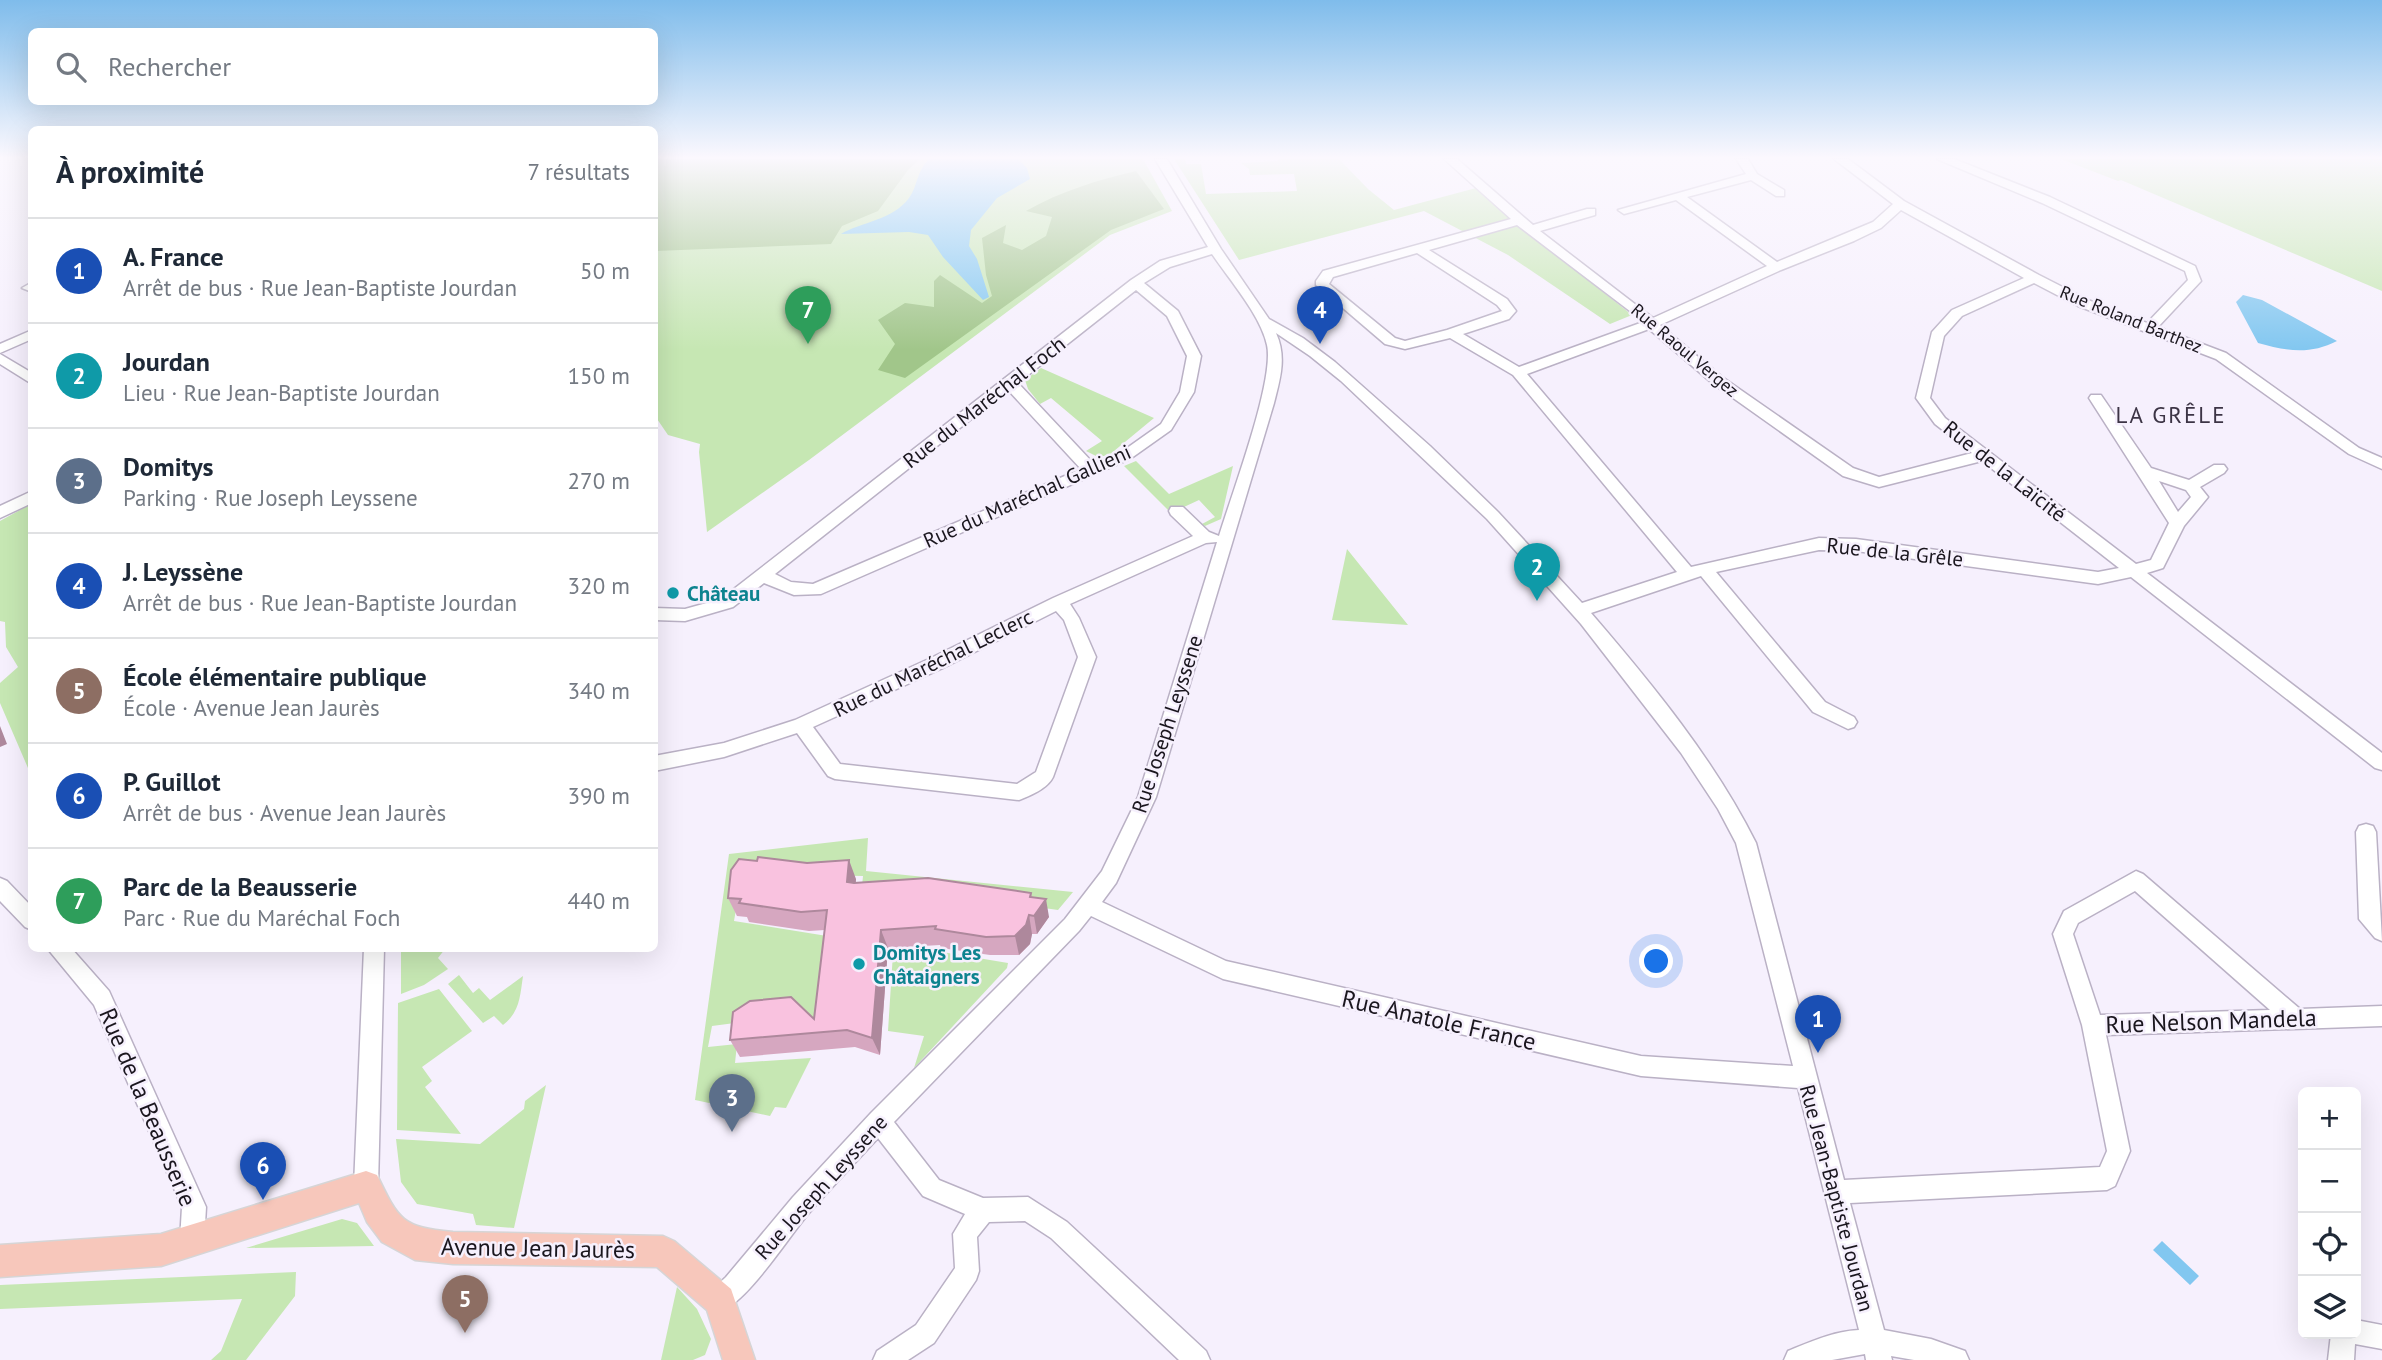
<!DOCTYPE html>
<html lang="fr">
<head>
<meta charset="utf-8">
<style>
	body { margin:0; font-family:"PT Sans",sans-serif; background:#f2f2f3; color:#1f2937 }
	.controls { position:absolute; right:21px; bottom:21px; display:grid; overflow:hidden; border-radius:10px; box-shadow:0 7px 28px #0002 }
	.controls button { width:63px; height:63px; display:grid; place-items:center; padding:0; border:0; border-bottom:2px solid #e0e1e3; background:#fff; color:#1f2937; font:35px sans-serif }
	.you { position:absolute; left:1657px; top:962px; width:24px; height:24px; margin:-18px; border:5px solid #fff; border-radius:50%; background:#1a73e8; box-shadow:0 0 0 10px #1a73e833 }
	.badge { display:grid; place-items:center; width:46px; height:46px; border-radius:50%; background:#666ee7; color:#fff; font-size:23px; font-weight:700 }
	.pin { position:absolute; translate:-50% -58px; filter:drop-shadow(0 2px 4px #0008) }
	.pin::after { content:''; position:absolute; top:37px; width:24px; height:21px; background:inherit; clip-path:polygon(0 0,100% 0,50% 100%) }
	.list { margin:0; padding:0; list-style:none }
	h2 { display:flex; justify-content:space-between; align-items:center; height:91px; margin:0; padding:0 28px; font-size:30px }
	h2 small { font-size:23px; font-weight:400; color:#747a83 }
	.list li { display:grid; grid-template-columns:46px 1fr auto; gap:21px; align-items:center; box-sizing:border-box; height:105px; padding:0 28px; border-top:2px solid #e0e1e3 }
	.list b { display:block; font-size:26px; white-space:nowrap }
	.list p { margin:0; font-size:23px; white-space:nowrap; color:#747a83 }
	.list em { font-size:23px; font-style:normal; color:#747a83 }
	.icon { flex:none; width:38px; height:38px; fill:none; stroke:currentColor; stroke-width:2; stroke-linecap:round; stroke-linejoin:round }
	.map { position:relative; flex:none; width:2382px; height:1360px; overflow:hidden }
	.search { position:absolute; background:#fff; box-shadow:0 7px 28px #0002; left:28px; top:28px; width:630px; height:77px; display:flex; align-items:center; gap:18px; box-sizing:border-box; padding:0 24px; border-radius:10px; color:#747a83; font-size:26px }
	.panel { position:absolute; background:#fff; box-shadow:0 7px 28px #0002; left:28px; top:126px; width:630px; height:826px; border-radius:10px }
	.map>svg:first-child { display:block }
	.green { fill:#c6e7b3 }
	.forest { fill:#a1c68a }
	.water { fill:#82c7f0 }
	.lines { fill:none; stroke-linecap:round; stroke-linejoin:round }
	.minor-casing { stroke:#bab1c5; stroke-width:3 }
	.major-casing { stroke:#d6d5d6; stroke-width:3 }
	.minor { fill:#fff; fill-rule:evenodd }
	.major { fill:#f7c7bb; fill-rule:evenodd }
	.wall { fill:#d6a7c0 }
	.shaded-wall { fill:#ae889c }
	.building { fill:#f9c2df; stroke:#ae889c; stroke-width:2 }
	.culture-dot { fill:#0f9aa8; stroke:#f6f0fd; stroke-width:2.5 }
	.labels { text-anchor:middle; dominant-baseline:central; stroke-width:5; stroke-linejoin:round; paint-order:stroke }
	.far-street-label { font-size:18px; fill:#1a161e; stroke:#f6f0fd }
	.street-label { font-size:21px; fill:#1a161e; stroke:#f6f0fd }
	.culture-label { font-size:21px; font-weight:bold; fill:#0d838f; stroke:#f6f0fd; text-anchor:start }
	.neighbourhood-label { font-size:23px; letter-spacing:2px; fill:#3c3445; stroke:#f6f0fd }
	.near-street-label { font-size:24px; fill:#1a161e; stroke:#f6f0fd }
</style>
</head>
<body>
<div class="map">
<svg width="2382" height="1360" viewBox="0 0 2382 1360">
	<rect width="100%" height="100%" fill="#f6f0fd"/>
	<path class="green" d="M 666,159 L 1143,159 L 1172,211 L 1110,235 L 809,460 L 707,532 L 699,452 L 700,444 L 668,435 L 655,416 L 654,169 Z
		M 1174,159 L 1185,159 L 1186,164 L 1201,164 L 1206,194 L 1297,191 L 1294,174 L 1250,175 L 1249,169 L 1241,163 L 1277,161 L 1278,159 L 1339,159 L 1368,189 L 1394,210 L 1476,188 L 1520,226 L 1632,315 L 1610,324 L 1508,255 L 1424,211 L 1239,260 Z
		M 2061,159 L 2382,159 L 2382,291 L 2121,180 L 2118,181 Z
		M 1041,368 L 1154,418 L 1108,456 L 1096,456 L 1086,451 L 1102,441 L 1051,398 L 1040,404 L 1028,389 L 1025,380 Z
		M 1136,461 L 1169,494 L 1233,466 L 1221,519 L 1205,526 L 1202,524 L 1215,517 L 1199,500 L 1171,513 L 1124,466 Z
		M 31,504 L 32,678 L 29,680 L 32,685 L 31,775 L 0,703 L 0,683 L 18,667 L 6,647 L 5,622 L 0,621 L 0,521 Z
		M 1347,549 L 1408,625 L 1332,620 Z
		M 868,838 L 866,871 L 1073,892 L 1058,910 L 937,893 L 861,896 L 863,876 L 742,874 L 734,921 L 827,936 L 825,1012 L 814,1018 L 801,1010 L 750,1021 L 712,1026 L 708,1047 L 737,1044 L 735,1063 L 811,1058 L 786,1108 L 775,1107 L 770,1116 L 695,1100 L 729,854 Z
		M 401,949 L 445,949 L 438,958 L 448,969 L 424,985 L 401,994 Z
		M 930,950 L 1008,963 L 1007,968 L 914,1068 L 924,1036 L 888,1031 L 893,953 Z
		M 459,975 L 473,993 L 479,988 L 490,1000 L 523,976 C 520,996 520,1012 503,1025 L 494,1016 L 483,1023 L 448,984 Z
		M 439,989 L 472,1031 L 422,1067 L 432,1081 L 425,1087 L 461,1134 L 397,1130 L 398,1003 Z
		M 546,1085 L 514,1228 L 476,1225 L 473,1214 L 417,1204 L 401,1182 L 396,1139 L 480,1144 L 524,1109 L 525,1101 Z
		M 342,1219 L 357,1223 L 374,1246 L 246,1248 Z
		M 296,1272 L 295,1296 L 246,1360 L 211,1360 L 221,1351 L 242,1299 L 0,1309 L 0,1285 Z
		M 677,1287 L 697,1309 L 711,1339 L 705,1355 L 693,1360 L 661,1360 Z"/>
	<path class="forest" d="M 655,159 L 920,159 L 908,170 L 878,211 L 842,226 L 831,244 L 655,251 Z
		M 1136,171 L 1164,209 L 1111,230 L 905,378 L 878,370 L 895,344 L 878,320 L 905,303 L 934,307 L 934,281 L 940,275 L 982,303 L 992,296 L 986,275 L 982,238 L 1006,225 L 1003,243 L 1022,250 L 1046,236 L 1052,217 L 1026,211 C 1061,191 1098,180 1136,171 Z"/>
	<path class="water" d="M 929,159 L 1018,159 L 1027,168 L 1030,179 L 997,198 L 971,230 L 969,246 L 977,259 L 989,297 L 983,300 L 943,257 L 928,235 L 909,232 L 841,234 C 861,222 893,220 909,198 C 918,186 916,172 929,159 Z
		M 2243,295 L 2262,300 L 2337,341 C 2310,355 2286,351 2258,343 L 2236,302 Z
		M 2162,1241 L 2199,1276 L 2190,1285 L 2153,1250 Z"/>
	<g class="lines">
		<defs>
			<path id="minor" d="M 1155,159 L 1167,159 L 1221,249 L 1269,319 L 1303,338 L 1335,362 L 1430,446 L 1498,512 L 1582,603 L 1677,572 L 1513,375 L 1450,338 L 1405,349 L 1385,344 L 1316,285 L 1316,281 L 1323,271 L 1511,219 L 1444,159 L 1457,159 L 1533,225 L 1587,209 L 1595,209 L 1595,215 L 1540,231 L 1653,318 L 1767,266 L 1676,200 L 1624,214 L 1618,210 L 1746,174 L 1736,159 L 1748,159 L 1757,174 L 1784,190 L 1784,196 L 1776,196 L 1751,180 L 1687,197 L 1777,262 L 1873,222 L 1893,204 L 1834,159 L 1848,159 L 1904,201 L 2039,275 L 2088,300 L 2147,323 L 2188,280 L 2185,271 L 2042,203 L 1937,159 L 1954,159 L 2050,197 L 2195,266 L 2201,281 L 2158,327 L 2226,353 L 2359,448 L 2382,458 L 2382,469 L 2349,454 L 2216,359 L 2078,306 L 2034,283 L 1962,316 L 1944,336 L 1930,398 L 1945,418 L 2136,564 L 2151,560 L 2169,523 L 2089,398 L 2091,395 L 2101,395 L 2151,468 L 2189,480 L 2214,465 L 2224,465 L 2227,469 L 2224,473 L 2200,487 L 2208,497 L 2184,526 L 2163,568 L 2147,573 L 2382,753 L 2382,770 L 2375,768 L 2131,577 L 2098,584 L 1856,551 L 1819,550 L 1716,572 L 1825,702 L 1854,717 L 1857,722 L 1854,727 L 1848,729 L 1813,712 L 1701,576 L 1591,613 C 1652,684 1714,759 1756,843 L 1844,1180 L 2100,1167 L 2107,1151 L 2082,1025 L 2053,934 L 2064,911 L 2136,871 L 2143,874 L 2300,1009 L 2382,1006 L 2382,1026 L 2106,1035 L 2130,1151 L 2115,1186 L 2107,1190 L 1850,1203 L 1884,1330 L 1931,1339 L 1965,1351 L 1969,1360 L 1914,1360 L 1891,1356 L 1892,1360 L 1866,1360 L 1865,1354 L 1832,1360 L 1784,1360 L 1788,1351 C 1810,1342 1834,1331 1859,1330 L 1798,1088 L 1641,1076 L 1223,979 L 1091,916 L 1079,931 L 894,1122 L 939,1180 L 983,1198 L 1028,1197 L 1067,1222 L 1206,1351 L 1210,1360 L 1179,1360 L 1051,1238 L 1025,1221 L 989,1222 L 977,1237 L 979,1271 L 976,1280 L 934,1343 L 908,1360 L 873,1360 L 877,1351 L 916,1325 L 955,1268 L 953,1234 L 965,1214 L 923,1196 L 878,1138 C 855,1163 831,1188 809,1213 C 787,1239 749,1300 720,1312 L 711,1309 L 708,1300 L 711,1291 L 726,1277 L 793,1197 L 871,1113 L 1065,919 L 1102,871 L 1138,797 L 1217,542 L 1206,543 L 1070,604 L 1079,618 L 1096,657 L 1053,777 C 1048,788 1030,796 1019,800 L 835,779 L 828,776 L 797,733 L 724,757 L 654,771 L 654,756 L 724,743 L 795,720 L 931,658 L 1053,598 L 1193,536 L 1171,515 L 1169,511 L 1171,507 L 1183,507 L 1209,532 L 1219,536 C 1231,496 1275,380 1267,345 C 1261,316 1229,279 1212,254 L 1170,267 L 1144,283 L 1178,311 L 1201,356 L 1194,392 L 1171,430 L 1130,459 L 821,594 L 794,595 L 764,583 L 733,607 L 685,621 L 654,620 L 654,608 L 685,609 L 721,599 L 1131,280 L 1160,261 L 1208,247 ZM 1901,210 L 2024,278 L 1952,310 L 1932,332 L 1916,398 L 1935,424 L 1972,453 L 1879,477 L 1853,468 L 1722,377 L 1660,325 L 1781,270 L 1854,241 L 1881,228 ZM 1517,225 L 1639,318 L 1643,322 L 1519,367 L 1463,334 L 1509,319 L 1516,311 L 1507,299 L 1429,250 ZM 1417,253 L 1497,305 L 1502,311 L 1447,330 L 1405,341 L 1395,338 L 1329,284 L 1333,277 ZM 1136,290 L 1167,316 L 1187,356 L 1180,392 L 1161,424 L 1120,453 L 1094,464 L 1018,383 ZM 1649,329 L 1712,383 L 1843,476 L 1879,487 L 1982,461 L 2119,568 L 2098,572 L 1856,539 L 1819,538 L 1691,567 L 1527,374 ZM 1276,333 L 1310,356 L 1341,381 L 1487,519 L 1581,624 L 1681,753 L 1718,809 L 1736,843 L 1793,1066 L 1641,1056 L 1226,961 L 1102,902 L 1116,883 L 1156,797 L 1274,403 C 1280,379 1287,357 1276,333 ZM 1008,390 L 1081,469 L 813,584 L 791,582 L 775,574 ZM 2159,481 L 2186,490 L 2191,497 L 2178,512 ZM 1056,611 L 1064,620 L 1078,657 L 1036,772 L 1017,784 L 840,764 L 813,727 L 943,668 ZM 2135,891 L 2270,1010 L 2100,1015 L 2073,934 L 2078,923 Z
				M 29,284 L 32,284 L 32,292 L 22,288 Z
				M 32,330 L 32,339 L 0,353 L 0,344 Z
				M 0,354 L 32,373 L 32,384 L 0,364 Z
				M 32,491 L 32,503 L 0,518 L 0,506 Z
				M 2366,824 L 2373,826 L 2376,832 L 2382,941 L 2375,938 L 2359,919 L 2356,832 L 2359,826 Z
				M 0,878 L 7,881 L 32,907 L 32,930 L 25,927 L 0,901 Z
				M 47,948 L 71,948 L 109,991 L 206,1207 L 204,1241 L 200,1249 L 192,1253 L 184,1249 L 180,1241 L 182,1207 L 94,1005 Z
				M 364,948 L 384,948 L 378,1186 L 374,1194 L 366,1198 L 358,1194 L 354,1186 Z
				M 2356,1320 L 2382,1325 L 2382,1349 L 2355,1344 L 2354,1360 L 2328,1360 L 2331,1334 L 2356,1334 Z"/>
			<path id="major" d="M 366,1171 L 377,1175 C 399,1221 402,1227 453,1232 L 663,1236 L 674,1241 L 731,1289 L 755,1360 L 723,1360 L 707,1310 L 657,1267 L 453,1264 L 415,1260 L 382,1242 L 367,1222 L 359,1203 L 161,1266 L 0,1277 L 0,1245 L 161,1234 Z"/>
		</defs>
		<use href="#minor" class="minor-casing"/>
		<use href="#major" class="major-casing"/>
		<use href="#minor" class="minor"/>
		<use href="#major" class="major"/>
	</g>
	<path class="wall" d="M 757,861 L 856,879 L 856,883 L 1031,893 L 1032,898 L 1049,917 L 1037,934 L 1032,934 L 1030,944 L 1019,955 L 990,955 L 941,948 L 940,945 L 888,948 L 880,1055 L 855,1047 L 740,1057 L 730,1040 L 814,1019 L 825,930 L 809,931 L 749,922 L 747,917 L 737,916 L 728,898 Z"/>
	<path class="shaded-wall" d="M 0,726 L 7,744 L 0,747 Z
		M 849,860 L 856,879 L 854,900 L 847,882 Z
		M 1046,899 L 1049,917 L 1037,934 L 1034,916 Z
		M 1029,915 L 1032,934 L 1030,944 L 1019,955 L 1015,936 Z
		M 881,930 L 888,948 L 880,1055 L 872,1038 Z"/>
	<path class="building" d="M 758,857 L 807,863 L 849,860 L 847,882 L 854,883 L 928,878 L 1031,893 L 1030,897 L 1046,899 L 1034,916 L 1029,915 L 1026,925 L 1015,936 L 986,937 L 935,929 L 936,926 L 881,930 L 872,1038 L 847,1030 L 730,1040 L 733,1012 L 750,1001 L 791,997 L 814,1019 L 827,910 L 801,912 L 739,903 L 741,899 L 728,898 L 731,870 L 739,859 L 757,861 Z"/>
	<linearGradient id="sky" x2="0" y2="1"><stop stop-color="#7fbceb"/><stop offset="0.45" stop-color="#fbf8fe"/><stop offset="1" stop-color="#fbf8fe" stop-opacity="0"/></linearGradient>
	<rect width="2382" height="350" fill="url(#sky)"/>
	<g class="culture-dot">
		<circle cx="673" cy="593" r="7"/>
		<circle cx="859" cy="964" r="7"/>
	</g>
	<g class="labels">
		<g class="far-street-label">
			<text transform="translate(2131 319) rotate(22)">Rue Roland Barthez</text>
			<text transform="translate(1685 350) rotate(40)">Rue Raoul Vergez</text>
		</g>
		<g class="street-label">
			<text transform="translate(984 402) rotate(-38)">Rue du Maréchal Foch</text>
			<text transform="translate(2005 471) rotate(38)">Rue de la Laïcité</text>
			<text transform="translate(1027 496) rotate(-24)">Rue du Maréchal Gallieni</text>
			<text transform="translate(1895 552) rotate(6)">Rue de la Grêle</text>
			<text transform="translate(933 663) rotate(-26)">Rue du Maréchal Leclerc</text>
			<text transform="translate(1167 724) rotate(-72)">Rue Joseph Leyssene</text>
			<text transform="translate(821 1187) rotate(-48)">Rue Joseph Leyssene</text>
			<text transform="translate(1837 1198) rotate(75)">Rue Jean-Baptiste Jourdan</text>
		</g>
		<g class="culture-label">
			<text x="687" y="593">Château</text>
			<text x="873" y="952">Domitys Les<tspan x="873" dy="24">Châtaigners</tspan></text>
		</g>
		<g class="neighbourhood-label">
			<text x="2171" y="414">LA GRÊLE</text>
		</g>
		<g class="near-street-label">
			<text transform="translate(1439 1020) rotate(13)">Rue Anatole France</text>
			<text transform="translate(2211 1021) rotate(-2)">Rue Nelson Mandela</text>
			<text transform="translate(148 1107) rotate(67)">Rue de la Beausserie</text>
			<text transform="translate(538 1248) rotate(1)">Avenue Jean Jaurès</text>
		</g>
	</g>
</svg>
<div class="controls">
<button>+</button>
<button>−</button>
<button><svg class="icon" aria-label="locate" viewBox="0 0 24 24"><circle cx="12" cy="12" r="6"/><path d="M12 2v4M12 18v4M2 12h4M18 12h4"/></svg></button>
<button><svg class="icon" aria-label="layers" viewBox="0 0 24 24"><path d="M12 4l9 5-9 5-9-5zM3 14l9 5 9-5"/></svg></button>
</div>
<div class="you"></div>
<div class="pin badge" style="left:1818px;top:1053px;background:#1a4fb4">1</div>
<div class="pin badge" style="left:1537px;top:601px;background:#0f9aa8">2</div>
<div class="pin badge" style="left:732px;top:1132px;background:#5c6f8a">3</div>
<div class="pin badge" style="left:1320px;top:344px;background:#1a4fb4">4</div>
<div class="pin badge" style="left:465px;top:1333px;background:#8d6e63">5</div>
<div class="pin badge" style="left:263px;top:1200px;background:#1a4fb4">6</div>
<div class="pin badge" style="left:808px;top:344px;background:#2e9e5b">7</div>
<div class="search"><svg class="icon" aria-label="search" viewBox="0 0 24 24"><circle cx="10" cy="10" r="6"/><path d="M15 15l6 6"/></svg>Rechercher</div>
<section class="panel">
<h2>À proximité<small>7 résultats</small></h2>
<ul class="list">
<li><span class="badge" style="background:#1a4fb4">1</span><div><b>A. France</b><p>Arrêt de bus · Rue Jean-Baptiste Jourdan</p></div><em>50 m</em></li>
<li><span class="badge" style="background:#0f9aa8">2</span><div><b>Jourdan</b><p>Lieu · Rue Jean-Baptiste Jourdan</p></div><em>150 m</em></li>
<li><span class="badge" style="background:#5c6f8a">3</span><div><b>Domitys</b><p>Parking · Rue Joseph Leyssene</p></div><em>270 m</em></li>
<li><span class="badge" style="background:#1a4fb4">4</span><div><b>J. Leyssène</b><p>Arrêt de bus · Rue Jean-Baptiste Jourdan</p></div><em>320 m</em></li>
<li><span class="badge" style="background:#8d6e63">5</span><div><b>École élémentaire publique</b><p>École · Avenue Jean Jaurès</p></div><em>340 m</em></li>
<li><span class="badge" style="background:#1a4fb4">6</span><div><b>P. Guillot</b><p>Arrêt de bus · Avenue Jean Jaurès</p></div><em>390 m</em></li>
<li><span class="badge" style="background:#2e9e5b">7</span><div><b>Parc de la Beausserie</b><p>Parc · Rue du Maréchal Foch</p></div><em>440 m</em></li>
</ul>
</section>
</div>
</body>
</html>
